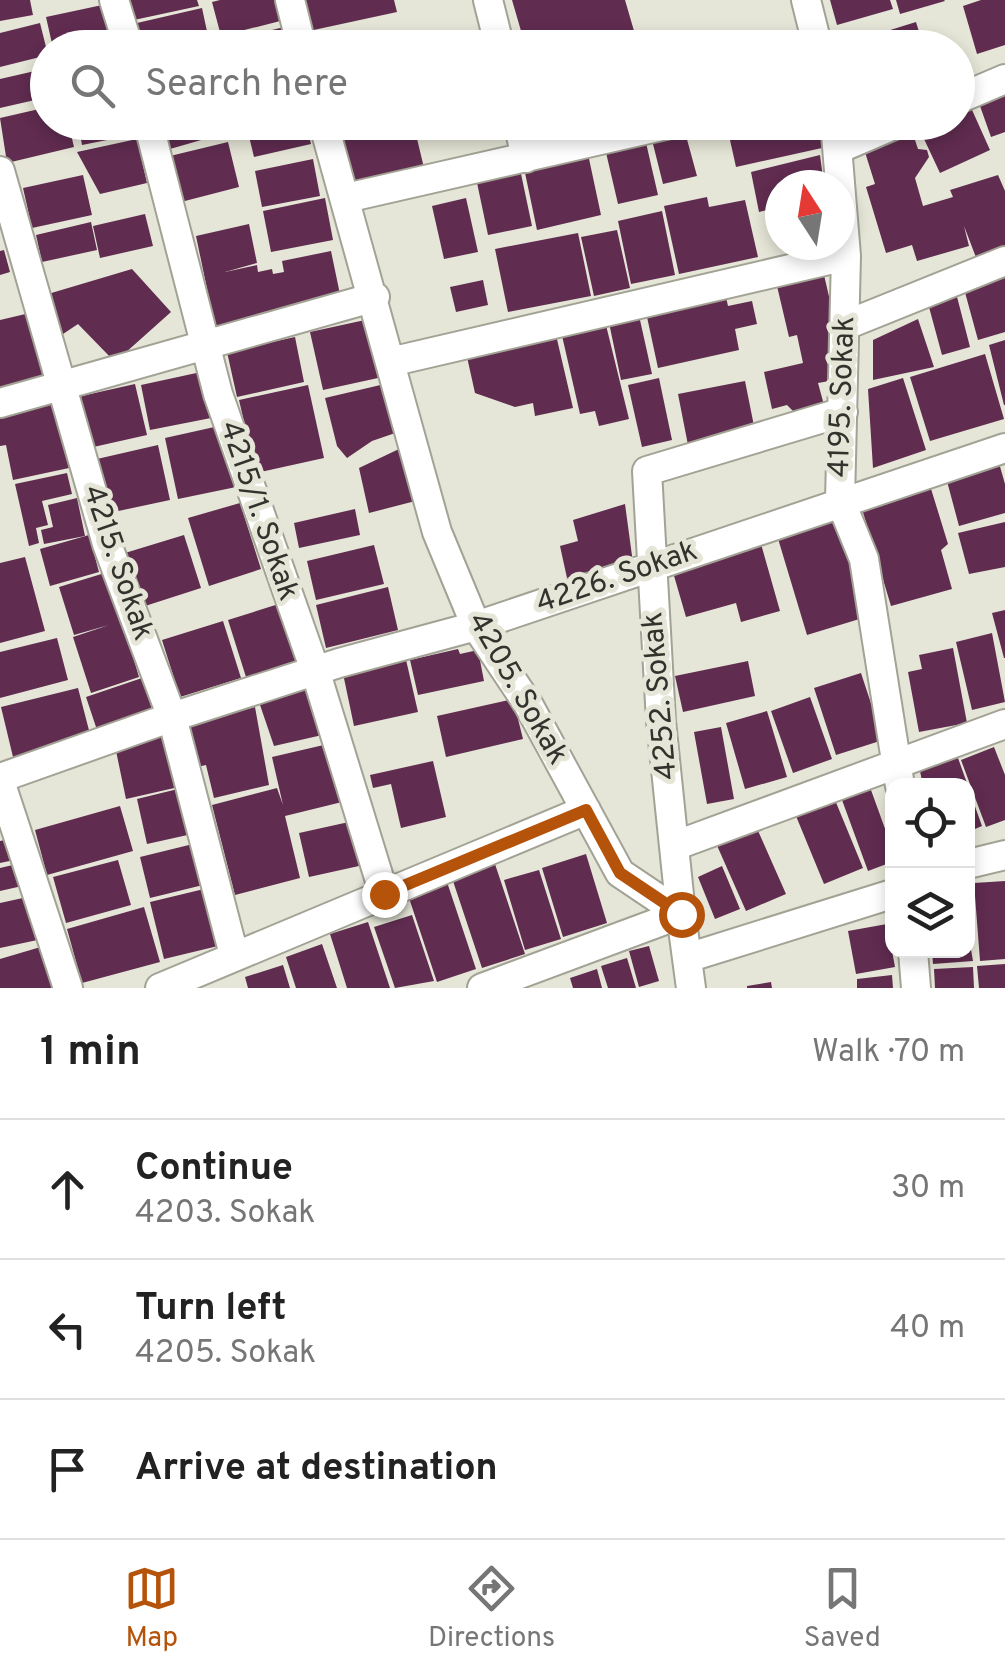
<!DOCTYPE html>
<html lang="en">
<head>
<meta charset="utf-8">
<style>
	body { margin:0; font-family:Overpass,sans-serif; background:#f6f6f6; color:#222 }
	.controls { position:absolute; right:30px; bottom:30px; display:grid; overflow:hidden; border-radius:20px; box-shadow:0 5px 15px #0003 }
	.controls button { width:90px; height:90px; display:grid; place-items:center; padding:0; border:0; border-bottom:2px solid #e0e0e0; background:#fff; color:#222; font:50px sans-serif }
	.compass { position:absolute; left:765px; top:170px; width:90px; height:90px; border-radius:50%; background:#fff; box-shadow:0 5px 15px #0003; rotate:348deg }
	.stop { position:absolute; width:30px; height:30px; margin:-22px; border:8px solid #b45309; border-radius:50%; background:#fff }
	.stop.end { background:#b45309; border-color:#fff; box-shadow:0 2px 10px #0008 }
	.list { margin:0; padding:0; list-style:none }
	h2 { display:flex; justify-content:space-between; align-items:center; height:130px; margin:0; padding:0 40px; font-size:42px }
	h2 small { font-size:32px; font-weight:400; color:#767676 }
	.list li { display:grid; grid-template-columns:65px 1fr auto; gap:30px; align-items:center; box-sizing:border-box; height:140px; padding:0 40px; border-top:2px solid #e0e0e0 }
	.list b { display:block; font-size:38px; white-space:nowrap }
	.list p { margin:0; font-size:32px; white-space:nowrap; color:#767676 }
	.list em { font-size:32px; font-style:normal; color:#767676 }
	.icon { flex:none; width:55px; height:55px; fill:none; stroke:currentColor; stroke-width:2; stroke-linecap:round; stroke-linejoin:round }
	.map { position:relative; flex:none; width:1005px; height:988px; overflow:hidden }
	.search { position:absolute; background:#fff; box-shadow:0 5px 15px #0003; left:30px; right:30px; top:30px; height:110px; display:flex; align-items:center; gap:25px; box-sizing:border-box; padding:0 35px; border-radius:55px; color:#767676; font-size:38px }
	.sheet { height:550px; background:#fff }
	nav { display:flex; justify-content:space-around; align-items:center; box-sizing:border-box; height:140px; border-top:2px solid #e0e0e0; background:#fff; font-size:28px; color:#767676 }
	nav a { display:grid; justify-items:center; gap:5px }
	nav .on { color:#b45309 }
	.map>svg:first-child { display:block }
	.building { fill:#602c50 }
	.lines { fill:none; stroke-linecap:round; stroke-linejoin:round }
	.minor-casing { stroke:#a2a295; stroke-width:32 }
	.minor { stroke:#fff; stroke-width:28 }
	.route { stroke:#b45309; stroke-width:12 }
	.labels { text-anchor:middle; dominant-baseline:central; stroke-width:10; stroke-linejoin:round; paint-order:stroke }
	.street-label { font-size:30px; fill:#33332e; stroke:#e5e6d7 }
</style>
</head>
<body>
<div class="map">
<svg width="1005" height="988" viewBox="0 0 1005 988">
	<rect width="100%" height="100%" fill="#e5e6d7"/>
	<path class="building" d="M 0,0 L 30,0 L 33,15 L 0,21 Z
		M 130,0 L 197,0 L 199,6 L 134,20 Z
		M 220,0 L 283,0 L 288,19 L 221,36 L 212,2 Z
		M 302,0 L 394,0 L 397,12 L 309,31 Z
		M 512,0 L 625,0 L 639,48 L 526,48 Z
		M 830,0 L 890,0 L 893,9 L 837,25 Z
		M 896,0 L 944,0 L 945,1 L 900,14 Z
		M 981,0 L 1005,0 L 1005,45 L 977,54 L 963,6 Z
		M 107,4 L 116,44 L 53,48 L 46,17 Z
		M 202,8 L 208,36 L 143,48 L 137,23 Z
		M 916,22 L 924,48 L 892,48 L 887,31 Z
		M 40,23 L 48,55 L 0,67 L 0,33 Z
		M 284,27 L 289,48 L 224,48 L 223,42 Z
		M 878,38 L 881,48 L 847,48 L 847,46 Z
		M 215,40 L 217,48 L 191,48 L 191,47 Z
		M 48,68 L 48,97 L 0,108 L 0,79 Z
		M 1005,82 L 1005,132 L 991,137 L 975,92 Z
		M 968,101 L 990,150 L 940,173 L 917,124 L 958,122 L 958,106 Z
		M 48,107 L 48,122 L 68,122 L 74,147 L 7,163 L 0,118 Z
		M 78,122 L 134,122 L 137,134 L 82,145 Z
		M 163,122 L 226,122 L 229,132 L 170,149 Z
		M 306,122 L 311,144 L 254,157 L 246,124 Z
		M 350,122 L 413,122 L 425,172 L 352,189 L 337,126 Z
		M 726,122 L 826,122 L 831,146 L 736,167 Z
		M 685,132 L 697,176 L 663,184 L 652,140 Z
		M 644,134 L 658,195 L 618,204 L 604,144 Z
		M 913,134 L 918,149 L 927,150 L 929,157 L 915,178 L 923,206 L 953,197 L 950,190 L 998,175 L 1005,191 L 1005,249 L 977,260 L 964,226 L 969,246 L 917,261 L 912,245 L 886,253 L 866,187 L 875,184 L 864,149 Z
		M 137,139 L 147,183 L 100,194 L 77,152 Z
		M 228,142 L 239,187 L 181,202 L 170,156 Z
		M 588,154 L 601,215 L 537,230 L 524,168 Z
		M 820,155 L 824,185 L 780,185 L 780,207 L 759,212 L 751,172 Z
		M 313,159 L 320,196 L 262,207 L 255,171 Z
		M 520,169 L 532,226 L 488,235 L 476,178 Z
		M 83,175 L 92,215 L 32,228 L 23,188 Z
		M 707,197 L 709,207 L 745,200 L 758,257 L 679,274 L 664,206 Z
		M 325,198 L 333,240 L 271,252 L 263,211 Z
		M 466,198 L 478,252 L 444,259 L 432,206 Z
		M 662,211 L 675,275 L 631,284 L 618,221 Z
		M 145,214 L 153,246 L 100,258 L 93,226 Z
		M 91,222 L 97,250 L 42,262 L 36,235 Z
		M 249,224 L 257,263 L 225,272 L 257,265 L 258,272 L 272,269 L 273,274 L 284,272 L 282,261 L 331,251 L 342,304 L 216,332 L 196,236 Z
		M 617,230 L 630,288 L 594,296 L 581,237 Z
		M 578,233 L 591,296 L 508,312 L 495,249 Z
		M 4,250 L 10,272 L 0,275 L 0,251 Z
		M 1005,267 L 1005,332 L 978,340 L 963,285 Z
		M 132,269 L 171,312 L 115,362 L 78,324 L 57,338 L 48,294 Z
		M 824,275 L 844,361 L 835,380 L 818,383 L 824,405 L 794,412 L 787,405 L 772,409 L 764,372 L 803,363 L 797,335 L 789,337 L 777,286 Z
		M 483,280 L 488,305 L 456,312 L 450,287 Z
		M 955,289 L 970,347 L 942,355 L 926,296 Z
		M 725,293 L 728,306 L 752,301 L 757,324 L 735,329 L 739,350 L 658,368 L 644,303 Z
		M 638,311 L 652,374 L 621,380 L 608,318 Z
		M 34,312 L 48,377 L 0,387 L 0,320 Z
		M 604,317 L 629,419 L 599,426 L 595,411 L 580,414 L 560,327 Z
		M 918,319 L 934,367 L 873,380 L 873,340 Z
		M 365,320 L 378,378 L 323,390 L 310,332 Z
		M 556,335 L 573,408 L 535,416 L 533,403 L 515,407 L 475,393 L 467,357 Z
		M 295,337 L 304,382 L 237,397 L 227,352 Z
		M 1005,340 L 1005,405 L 1004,405 L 989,345 Z
		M 985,354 L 1004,419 L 930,441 L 910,377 Z
		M 201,372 L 211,418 L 150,430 L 141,385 Z
		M 659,378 L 672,440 L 642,447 L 628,385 Z
		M 903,378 L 926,450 L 873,468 L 868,389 Z
		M 745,381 L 755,431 L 688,445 L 678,394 Z
		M 389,383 L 401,431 L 372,441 L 347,458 L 337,446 L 325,398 Z
		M 135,384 L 147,435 L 89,448 L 77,397 Z
		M 308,385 L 324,458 L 256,473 L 239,400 Z
		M 53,397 L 69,468 L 13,480 L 6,445 L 0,446 L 0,408 Z
		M 228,424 L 241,486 L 178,499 L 165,438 Z
		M 158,445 L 170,500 L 109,513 L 97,459 Z
		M 399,449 L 423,499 L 369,513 L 359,468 Z
		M 997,456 L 1005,484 L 1005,513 L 959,526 L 944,470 Z
		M 67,473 L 72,494 L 42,501 L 48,525 L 36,528 L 39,543 L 29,546 L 15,484 Z
		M 928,479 L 948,544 L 941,550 L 952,589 L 891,606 L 859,499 Z
		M 77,498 L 85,536 L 44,544 L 41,530 L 53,527 L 48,505 Z
		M 240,503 L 261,569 L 209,586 L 188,518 Z
		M 625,504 L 633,563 L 567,578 L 560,546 L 578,541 L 573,520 Z
		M 355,509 L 360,535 L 299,548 L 294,523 Z
		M 835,515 L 866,617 L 807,635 L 776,532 Z
		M 1005,522 L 1005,567 L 969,574 L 958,533 Z
		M 89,535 L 99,572 L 50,586 L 40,549 Z
		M 184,535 L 201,588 L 142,607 L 125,553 Z
		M 759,537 L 780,611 L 741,622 L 736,603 L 686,617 L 670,562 Z
		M 374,545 L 384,584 L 316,600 L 307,561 Z
		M 25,557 L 45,631 L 0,643 L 0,563 Z
		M 108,572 L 139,677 L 91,693 L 73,637 L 109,625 L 74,635 L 59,587 Z
		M 388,587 L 398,630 L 326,648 L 316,605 Z
		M 285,602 L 302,659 L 246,677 L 228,620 Z
		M 1005,610 L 1005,658 L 1004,658 L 992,613 Z
		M 223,621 L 241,678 L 180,697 L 162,640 Z
		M 992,633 L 1005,702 L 972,710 L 956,642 Z
		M 57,638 L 68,680 L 0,698 L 0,652 Z
		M 953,648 L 967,723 L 919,732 L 908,672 L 922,669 L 919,655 Z
		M 458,649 L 460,654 L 478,650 L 484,681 L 418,695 L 410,660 Z
		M 404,651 L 418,712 L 354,726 L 341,664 Z
		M 748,661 L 755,696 L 683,712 L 675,676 Z
		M 861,673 L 883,740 L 836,755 L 814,688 Z
		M 142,678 L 154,715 L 98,733 L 86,697 Z
		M 319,687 L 331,733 L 274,746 L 259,702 Z
		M 78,688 L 91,738 L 13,757 L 1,707 Z
		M 810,697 L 832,759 L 793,773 L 771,711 Z
		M 513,699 L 523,739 L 446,757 L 437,716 Z
		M 255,707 L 269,785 L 214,798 L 206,765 L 197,767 L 187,724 Z
		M 767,711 L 787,777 L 745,789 L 726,723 Z
		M 721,727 L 734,799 L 707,804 L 694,732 Z
		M 171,734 L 183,786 L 126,799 L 115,746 Z
		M 328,744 L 342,802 L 285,816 L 300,878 L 235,895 L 212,805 L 277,788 L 283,805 L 272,757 Z
		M 994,747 L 1005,775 L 1005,820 L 986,827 L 961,760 Z
		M 958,758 L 968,786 L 923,786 L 920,771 Z
		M 433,761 L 446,817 L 401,828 L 391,784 L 373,788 L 370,775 Z
		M 968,787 L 982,826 L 968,832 Z
		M 182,788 L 192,834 L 147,844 L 137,799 Z
		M 871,790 L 892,848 L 892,862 L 868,871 L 842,800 Z
		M 835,800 L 863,868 L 824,884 L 796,816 Z
		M 120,806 L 133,851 L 47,875 L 35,830 Z
		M 358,820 L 368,864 L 309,877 L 299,833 Z
		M 755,824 L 786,894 L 746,911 L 715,841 Z
		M 14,838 L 19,859 L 0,863 L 0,841 Z
		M 193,844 L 203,885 L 150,898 L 140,857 Z
		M 586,854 L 607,923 L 563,937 L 542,868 Z
		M 493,858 L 525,954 L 482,968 L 450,872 Z
		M 118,860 L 131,905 L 66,923 L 53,877 Z
		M 17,864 L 22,886 L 0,891 L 0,868 Z
		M 722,866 L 740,909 L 715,919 L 698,877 Z
		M 539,870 L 561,939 L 525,950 L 504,880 Z
		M 446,879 L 476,969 L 437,982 L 407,892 Z
		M 1005,881 L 1005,959 L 980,961 L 974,883 Z
		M 204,889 L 218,946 L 164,959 L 150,902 Z
		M 32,896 L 42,939 L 0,948 L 0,903 Z
		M 144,907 L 160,962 L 82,983 L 67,929 Z
		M 412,915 L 434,981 L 395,988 L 374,927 Z
		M 368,922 L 390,988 L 347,988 L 330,934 Z
		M 887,924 L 895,967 L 856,974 L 848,931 Z
		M 968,932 L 973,961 L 933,964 L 932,951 L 968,951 Z
		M 322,944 L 337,988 L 296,988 L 286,957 Z
		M 44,946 L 56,988 L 0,988 L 0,959 Z
		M 649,946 L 659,981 L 639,987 L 629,951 Z
		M 627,958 L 636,988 L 608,988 L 601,966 Z
		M 1005,964 L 1005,988 L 979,988 L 977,966 Z
		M 283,965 L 290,988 L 248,988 L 245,977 Z
		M 973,967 L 974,988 L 935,988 L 934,969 Z
		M 597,969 L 602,988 L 573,988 L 570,978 Z
		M 892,975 L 893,988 L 857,988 L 857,979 Z
		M 771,982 L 772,988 L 747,988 L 747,986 Z"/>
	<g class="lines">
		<defs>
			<path id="minor" d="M 114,0 L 129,48
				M 290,0 L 302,48
				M 488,0 L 500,48
				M 806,0 L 818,48
				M 958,99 L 1005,79
				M 148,122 L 218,394 L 316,673 L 384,894
				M 323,122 L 437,532 L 476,626 L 528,704 L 620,873 L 681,914 L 691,988
				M 518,122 L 526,158
				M 835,122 L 846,256 L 840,500 L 864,559 L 900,786
				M 838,149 L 901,122
				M 0,171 L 107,544 L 172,717 L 234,955
				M 346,198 L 679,122
				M 846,325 L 1005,261
				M 390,362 L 846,256
				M 0,403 L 375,297
				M 0,778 L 172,717 L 339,663 L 476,626 L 1005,448
				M 0,781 L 68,988
				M 674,846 L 1005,724
				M 968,864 L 1005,855
				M 913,951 L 916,988
				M 687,958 L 892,894
				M 160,988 L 586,810
				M 482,988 L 681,914 L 661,721 L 647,471 L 843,412"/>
		</defs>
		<use href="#minor" class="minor-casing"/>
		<use href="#minor" class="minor"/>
	</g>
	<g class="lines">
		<path class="route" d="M 384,894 L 586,810 L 620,873 L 681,914"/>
	</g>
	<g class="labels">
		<g class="street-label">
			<text transform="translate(843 397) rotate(-88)">4195. Sokak</text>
			<text transform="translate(258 511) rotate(71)">4215/1. Sokak</text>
			<text transform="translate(117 563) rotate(71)">4215. Sokak</text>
			<text transform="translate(617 578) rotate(-19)">4226. Sokak</text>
			<text transform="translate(517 689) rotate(60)">4205. Sokak</text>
			<text transform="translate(661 696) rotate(-95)">4252. Sokak</text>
		</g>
	</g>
</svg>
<div class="controls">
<button><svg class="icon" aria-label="locate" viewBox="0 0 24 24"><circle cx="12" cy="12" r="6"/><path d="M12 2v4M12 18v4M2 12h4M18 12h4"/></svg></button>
<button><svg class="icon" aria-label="layers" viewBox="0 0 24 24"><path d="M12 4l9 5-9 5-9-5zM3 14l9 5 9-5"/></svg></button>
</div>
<svg class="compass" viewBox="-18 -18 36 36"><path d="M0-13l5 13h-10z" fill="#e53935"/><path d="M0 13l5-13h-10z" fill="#767676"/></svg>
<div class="stop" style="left:681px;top:914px"></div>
<div class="stop end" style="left:384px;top:894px"></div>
<div class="search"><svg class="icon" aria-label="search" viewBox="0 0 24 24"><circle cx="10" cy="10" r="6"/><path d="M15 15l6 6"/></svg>Search here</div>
</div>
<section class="sheet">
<h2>1 min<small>Walk · 70 m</small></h2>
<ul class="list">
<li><svg class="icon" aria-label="ahead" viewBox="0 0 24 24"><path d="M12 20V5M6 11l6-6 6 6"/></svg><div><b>Continue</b><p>4203. Sokak</p></div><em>30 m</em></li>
<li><svg class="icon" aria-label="left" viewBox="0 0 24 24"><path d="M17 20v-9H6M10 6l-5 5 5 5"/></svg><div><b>Turn left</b><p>4205. Sokak</p></div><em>40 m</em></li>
<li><svg class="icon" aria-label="arrive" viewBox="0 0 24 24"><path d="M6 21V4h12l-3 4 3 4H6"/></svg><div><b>Arrive at destination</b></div></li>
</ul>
</section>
<nav>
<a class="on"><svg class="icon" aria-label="map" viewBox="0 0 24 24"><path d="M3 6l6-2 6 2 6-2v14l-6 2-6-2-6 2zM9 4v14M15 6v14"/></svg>Map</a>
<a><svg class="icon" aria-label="directions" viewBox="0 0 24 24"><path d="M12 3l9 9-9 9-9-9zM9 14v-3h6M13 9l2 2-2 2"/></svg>Directions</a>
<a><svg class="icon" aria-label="saved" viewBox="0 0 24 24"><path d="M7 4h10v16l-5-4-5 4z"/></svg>Saved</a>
</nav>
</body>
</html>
